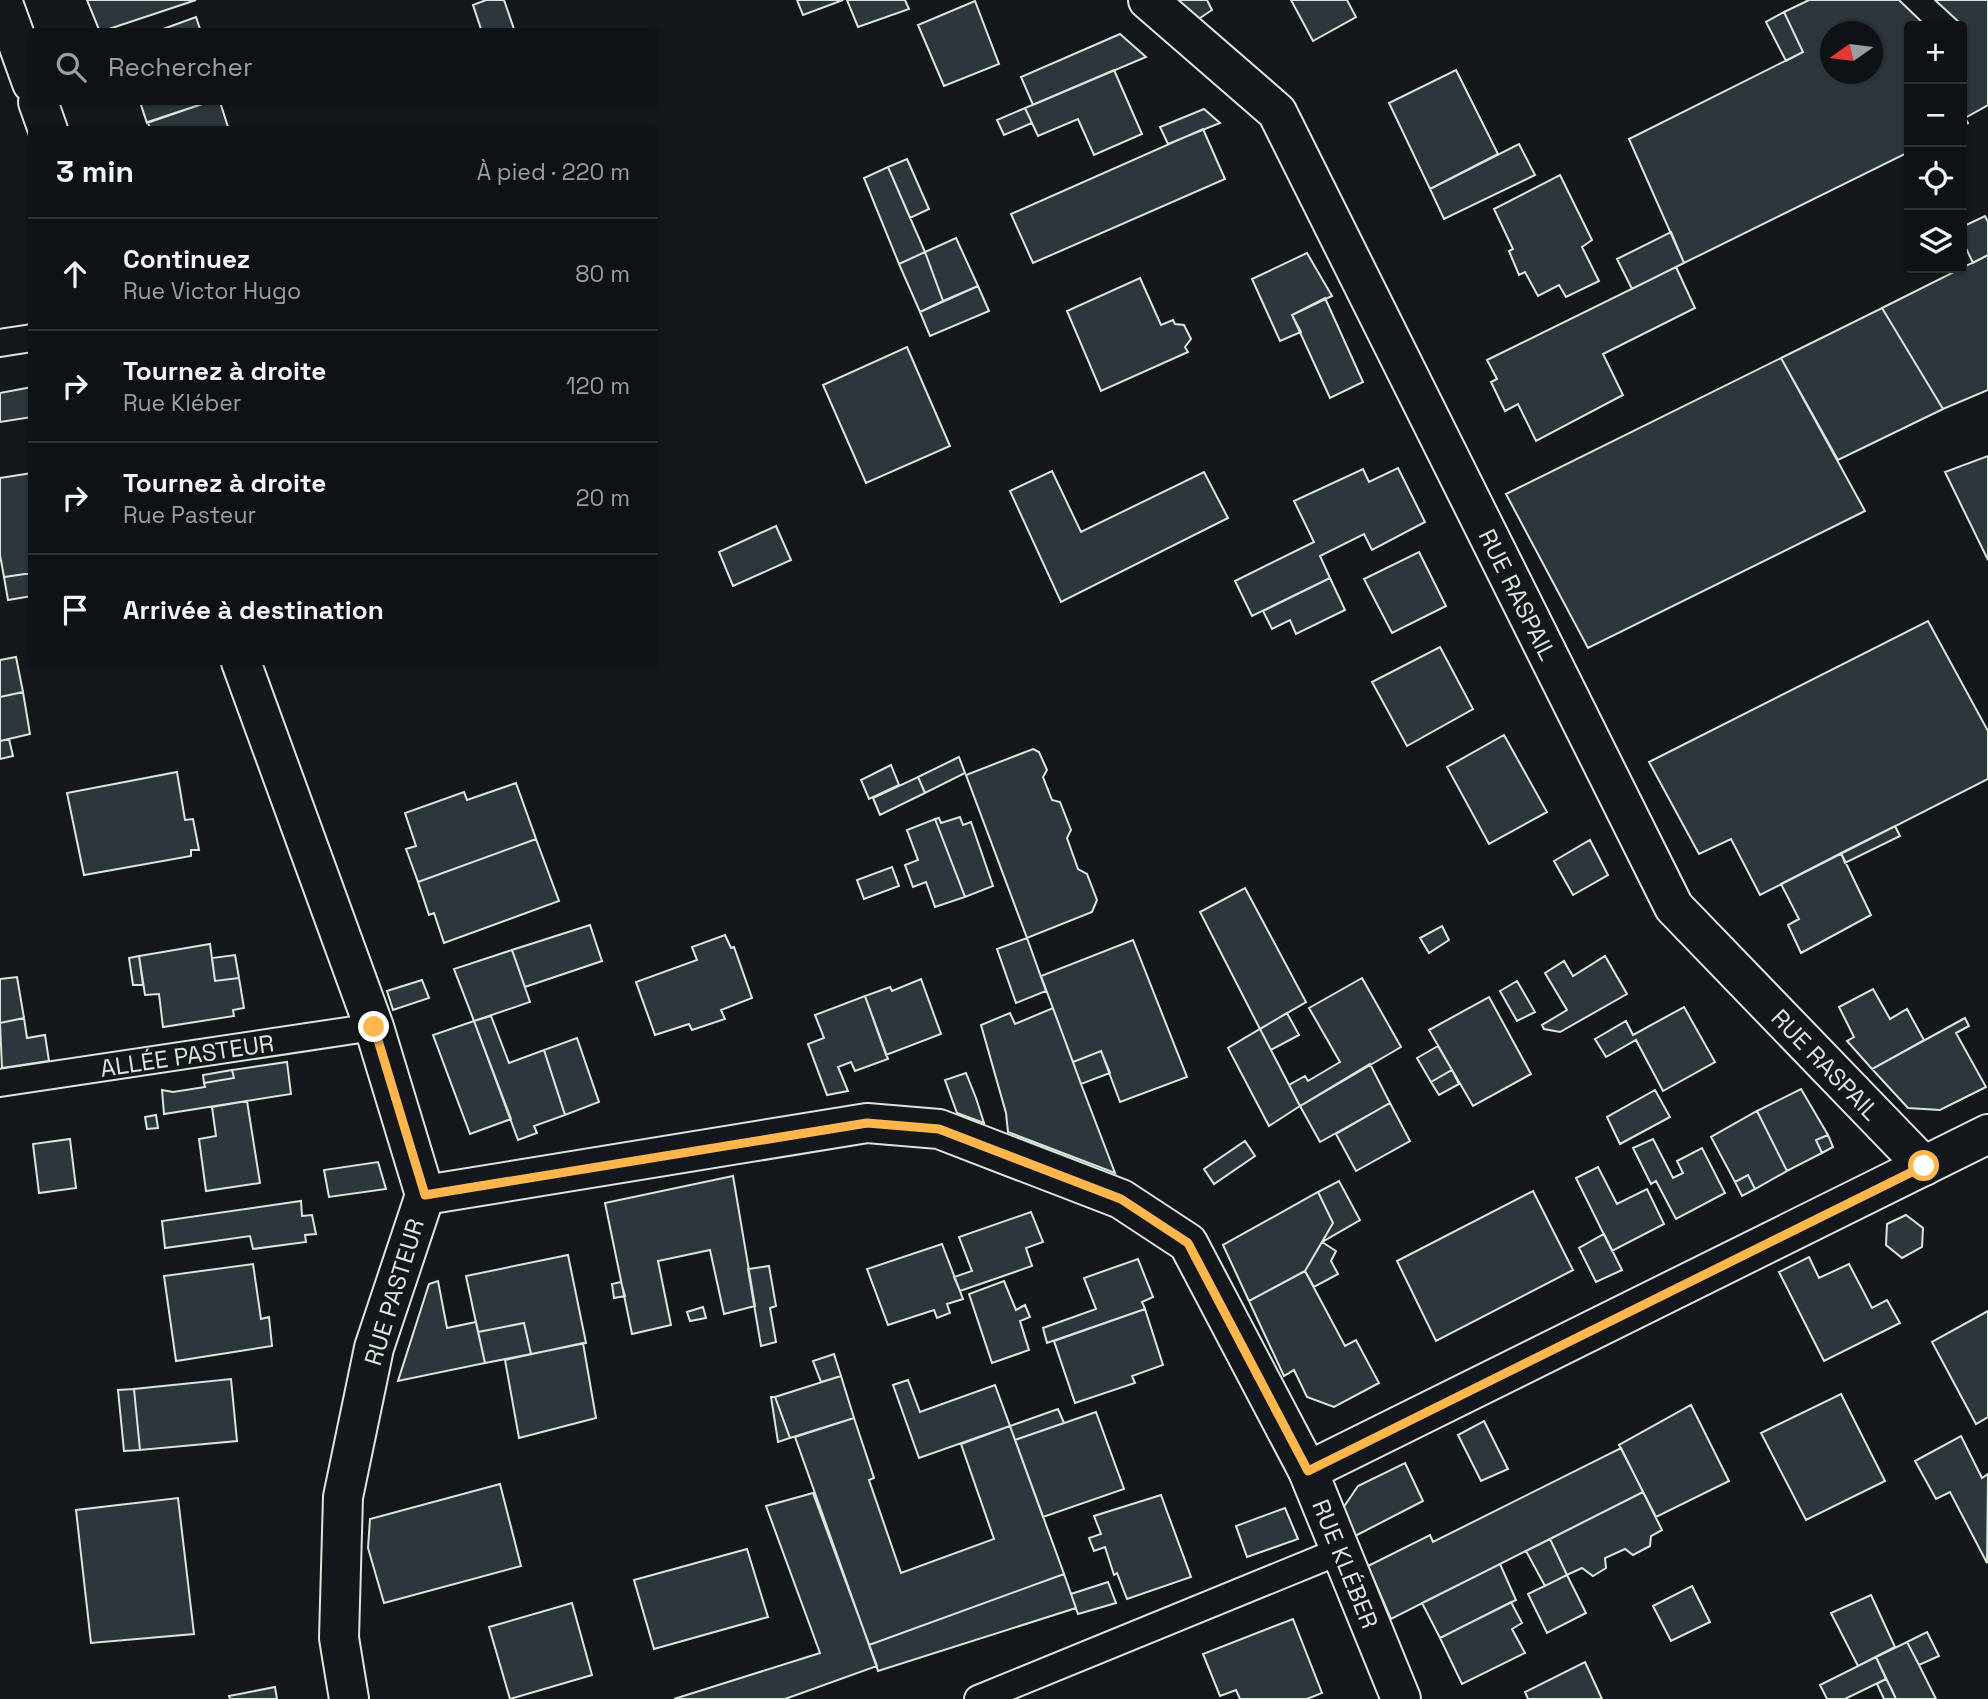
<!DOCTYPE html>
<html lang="fr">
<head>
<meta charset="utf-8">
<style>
	body { margin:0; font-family:"Space Grotesk",sans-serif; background:#1d2022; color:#f1f3f6 }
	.controls { position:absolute; right:21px; top:21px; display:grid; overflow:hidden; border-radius:7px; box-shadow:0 2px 5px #0004 }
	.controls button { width:63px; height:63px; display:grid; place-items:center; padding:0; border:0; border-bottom:2px solid #2f3234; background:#0f1215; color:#f1f3f6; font:35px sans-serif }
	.compass { position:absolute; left:1820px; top:21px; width:63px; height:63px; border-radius:50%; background:#0f1215; box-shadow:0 2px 5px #0004; rotate:256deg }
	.stop { position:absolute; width:21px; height:21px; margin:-16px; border:5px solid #ffb74d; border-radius:50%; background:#fff }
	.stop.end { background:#ffb74d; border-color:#fff; box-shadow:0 2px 7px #0008 }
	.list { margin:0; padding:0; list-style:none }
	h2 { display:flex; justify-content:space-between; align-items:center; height:91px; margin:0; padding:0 28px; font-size:30px }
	h2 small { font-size:23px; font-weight:400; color:#9b9ea0 }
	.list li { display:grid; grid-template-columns:46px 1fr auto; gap:21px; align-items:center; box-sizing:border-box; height:112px; padding:0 28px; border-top:2px solid #2f3234 }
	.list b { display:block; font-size:26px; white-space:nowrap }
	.list p { margin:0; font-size:23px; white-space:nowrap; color:#9b9ea0 }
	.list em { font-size:23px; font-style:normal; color:#9b9ea0 }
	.icon { flex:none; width:38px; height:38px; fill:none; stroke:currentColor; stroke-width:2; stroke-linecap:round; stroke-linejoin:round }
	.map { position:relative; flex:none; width:1988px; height:1699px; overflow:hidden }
	.search { position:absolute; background:#0f1215; box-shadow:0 2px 5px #0004; left:28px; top:28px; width:630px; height:77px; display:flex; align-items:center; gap:18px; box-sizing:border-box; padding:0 24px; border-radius:7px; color:#9b9ea0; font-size:26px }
	.panel { position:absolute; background:#0f1215; box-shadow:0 2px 5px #0004; left:28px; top:126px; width:630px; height:539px; border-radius:7px }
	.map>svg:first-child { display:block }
	.building { fill:#2c363c; stroke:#d8e6dc; stroke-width:2; fill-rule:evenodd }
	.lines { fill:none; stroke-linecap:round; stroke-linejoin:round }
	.service-casing { stroke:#d8e6dc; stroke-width:30 }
	.minor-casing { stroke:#d8e6dc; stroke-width:42 }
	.service { stroke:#14181c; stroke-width:26 }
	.minor { stroke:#14181c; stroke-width:38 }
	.route { stroke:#ffb74d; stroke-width:9 }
	.labels { text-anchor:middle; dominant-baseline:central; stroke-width:5; stroke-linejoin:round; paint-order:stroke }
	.street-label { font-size:24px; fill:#d8e6dc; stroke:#14181c }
</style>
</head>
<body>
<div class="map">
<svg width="1988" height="1699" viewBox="0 0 1988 1699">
	<rect width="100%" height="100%" fill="#14181c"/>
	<path class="building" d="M 87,0 L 196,0 L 100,32 Z
		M 486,0 L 504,0 L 515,32 L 482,32 L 473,5 Z
		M 797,0 L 843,0 L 803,15 Z
		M 847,0 L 905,0 L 909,9 L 858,27 Z
		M 1170,0 L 1207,0 L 1212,10 L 1194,22 Z
		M 1291,0 L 1347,0 L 1356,17 L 1313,41 Z
		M 1809,0 L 1899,0 L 1926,26 L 1909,26 L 1909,152 L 1684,263 L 1629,139 L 1803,52 L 1784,12 ZM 1830,32 L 1872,32 L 1872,74 L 1830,74 Z
		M 1935,0 L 1988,0 L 1988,105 L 1965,118 L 1968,123 L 1962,126 L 1962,26 L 1957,26 L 1961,24 Z
		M 975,1 L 999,64 L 944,86 L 918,25 Z
		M 1784,12 L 1803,52 L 1786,61 L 1766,22 Z
		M 196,17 L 201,32 L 155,32 Z
		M 1120,34 L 1146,57 L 1033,105 L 1021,77 Z
		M 1114,70 L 1142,134 L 1094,155 L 1078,119 L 1038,136 L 1025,108 Z
		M 1456,70 L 1498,154 L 1430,189 L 1389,103 Z
		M 140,102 L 208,102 L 147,123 Z
		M 208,102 L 220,102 L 229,130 L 150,130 L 148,122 Z
		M 1025,108 L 1032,123 L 1004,135 L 997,120 Z
		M 1204,109 L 1220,123 L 1168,144 L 1160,127 Z
		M 1203,129 L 1225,179 L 1033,263 L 1011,214 Z
		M 1519,144 L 1535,175 L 1444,219 L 1430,189 Z
		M 907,159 L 929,209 L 910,218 L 888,167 Z
		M 888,167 L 925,252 L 899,264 L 864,178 Z
		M 1560,175 L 1592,240 L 1582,247 L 1599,281 L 1566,297 L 1559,285 L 1538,296 L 1525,272 L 1519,275 L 1509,251 L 1513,249 L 1494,209 Z
		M 1985,216 L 1988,222 L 1988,255 L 1973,263 L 1962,240 L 1962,227 Z
		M 1671,232 L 1684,263 L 1632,289 L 1617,259 Z
		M 956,238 L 978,286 L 943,301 L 925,252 Z
		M 925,252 L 943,301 L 920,312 L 899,264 Z
		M 1307,253 L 1332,296 L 1292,315 L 1301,332 L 1280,341 L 1252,279 Z
		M 1988,255 L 1988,390 L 1943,409 L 1882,308 Z
		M 1676,267 L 1695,308 L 1603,354 L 1623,395 L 1536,441 L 1518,404 L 1505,411 L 1491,382 L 1497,379 L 1487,360 Z
		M 1140,278 L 1161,325 L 1173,320 L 1175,324 L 1184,325 L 1191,339 L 1185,347 L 1188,352 L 1101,391 L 1067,311 Z
		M 978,286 L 989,311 L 930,336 L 920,312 Z
		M 1325,298 L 1363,382 L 1330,398 L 1292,315 Z
		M 1882,308 L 1943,409 L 1838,460 L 1781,358 Z
		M 907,347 L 950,446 L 866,483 L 823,385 Z
		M 1781,358 L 1865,511 L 1588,648 L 1506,494 Z
		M 32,387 L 32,417 L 0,422 L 0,393 Z
		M 1988,456 L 1988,560 L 1945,472 Z
		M 1398,468 L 1425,522 L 1372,550 L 1364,534 L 1320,556 L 1330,578 L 1252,616 L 1235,581 L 1314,542 L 1294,501 L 1363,469 L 1369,482 Z
		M 1052,471 L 1081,532 L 1204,472 L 1228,518 L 1061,602 L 1010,491 Z
		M 32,473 L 32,573 L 4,577 L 0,555 L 0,478 Z
		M 776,526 L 791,560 L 733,586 L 719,552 Z
		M 1419,552 L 1446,606 L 1392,633 L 1364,579 Z
		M 32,573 L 32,596 L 8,600 L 4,577 Z
		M 1330,578 L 1345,610 L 1296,634 L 1290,620 L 1272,629 L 1263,611 Z
		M 1928,621 L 1988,731 L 1988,779 L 1760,895 L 1731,839 L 1699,854 L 1649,762 Z
		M 1440,647 L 1473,709 L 1407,746 L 1372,682 Z
		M 16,657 L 23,692 L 0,697 L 0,660 Z
		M 23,692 L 30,734 L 0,741 L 0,697 Z
		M 1504,735 L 1547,812 L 1489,844 L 1447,767 Z
		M 9,739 L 13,756 L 0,759 L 0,741 Z
		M 1033,749 L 1039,752 L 1047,770 L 1043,777 L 1052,800 L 1060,802 L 1071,830 L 1067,838 L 1078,869 L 1087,874 L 1097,900 L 1092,912 L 1027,938 L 966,775 Z
		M 959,757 L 965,773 L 925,793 L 918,777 Z
		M 891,765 L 899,785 L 869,799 L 861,780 Z
		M 177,772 L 185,820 L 193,819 L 199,850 L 191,850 L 191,856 L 84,875 L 67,793 Z
		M 918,777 L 925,793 L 880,815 L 873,798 Z
		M 516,783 L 536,839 L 418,882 L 406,849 L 416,846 L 405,813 L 464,792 L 467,800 Z
		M 960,817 L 963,825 L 971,822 L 993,886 L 965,897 L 935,819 L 939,818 L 941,823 Z
		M 935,819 L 965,897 L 935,907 L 926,882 L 913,887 L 905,865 L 918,860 L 907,830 Z
		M 1895,826 L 1900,836 L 1845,863 L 1841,853 Z
		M 536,839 L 559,901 L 444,943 L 434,913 L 429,915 L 418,882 Z
		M 1590,840 L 1608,875 L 1573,895 L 1554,861 Z
		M 1841,853 L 1871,915 L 1801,953 L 1788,925 L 1799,919 L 1781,884 Z
		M 892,867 L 899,886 L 864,899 L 857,880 Z
		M 1245,888 L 1306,1002 L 1260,1029 L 1200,912 Z
		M 590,925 L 602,961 L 525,987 L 512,950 Z
		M 1442,926 L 1449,940 L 1429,953 L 1420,938 Z
		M 725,935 L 731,948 L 734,947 L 752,998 L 721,1010 L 725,1019 L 692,1030 L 689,1024 L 655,1035 L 636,982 L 697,960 L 692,947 Z
		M 1027,938 L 1046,991 L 1016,1003 L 997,949 Z
		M 1133,940 L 1187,1077 L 1120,1102 L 1101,1051 L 1073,1062 L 1041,976 Z
		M 210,944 L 215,981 L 239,978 L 244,1008 L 233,1010 L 234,1016 L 163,1027 L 159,994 L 145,995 L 139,956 Z
		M 512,950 L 530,1002 L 474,1021 L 454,969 Z
		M 235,955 L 239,978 L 215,981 L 212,958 Z
		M 139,956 L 143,985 L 133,985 L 129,958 Z
		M 1605,956 L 1627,994 L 1560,1032 L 1544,1029 L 1542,1025 L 1567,1010 L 1545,973 L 1564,961 L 1573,976 Z
		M 17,977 L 24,1018 L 0,1023 L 0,979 Z
		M 1362,978 L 1401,1047 L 1300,1106 L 1289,1085 L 1305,1076 L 1308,1081 L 1340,1062 L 1309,1008 Z
		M 921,979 L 941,1034 L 886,1055 L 865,996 L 890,987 L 892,991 Z
		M 422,980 L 429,998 L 393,1010 L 387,991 Z
		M 1517,981 L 1535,1012 L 1517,1021 L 1500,991 Z
		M 1873,989 L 1890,1019 L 1907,1009 L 1924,1040 L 1872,1069 L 1847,1041 L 1854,1037 L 1839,1007 Z
		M 865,996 L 888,1059 L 855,1071 L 851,1062 L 838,1067 L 848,1091 L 827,1095 L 808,1044 L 824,1038 L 815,1015 Z
		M 1489,997 L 1531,1074 L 1473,1106 L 1429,1030 Z
		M 1684,1007 L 1715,1062 L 1663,1091 L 1636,1040 L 1606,1057 L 1595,1039 L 1626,1021 L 1633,1035 Z
		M 1053,1008 L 1081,1084 L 1115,1173 L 1008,1132 L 1006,1113 L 981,1025 L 1010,1013 L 1015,1024 Z
		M 1287,1013 L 1299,1035 L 1271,1050 L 1260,1029 Z
		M 491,1016 L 509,1063 L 544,1050 L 565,1115 L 534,1126 L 537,1133 L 518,1140 L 474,1021 Z
		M 24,1018 L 27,1038 L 45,1035 L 49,1061 L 2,1068 L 0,1023 Z
		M 1965,1018 L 1969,1026 L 1956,1033 L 1986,1087 L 1940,1110 L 1908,1108 L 1872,1069 Z
		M 474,1021 L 511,1119 L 470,1134 L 433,1035 Z
		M 1260,1029 L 1300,1106 L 1269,1126 L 1228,1048 Z
		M 577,1038 L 599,1102 L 565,1115 L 544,1050 Z
		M 1438,1046 L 1452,1070 L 1431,1082 L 1417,1058 Z
		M 1101,1051 L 1110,1073 L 1081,1084 L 1073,1062 Z
		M 287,1062 L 291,1094 L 164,1114 L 162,1090 L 173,1092 L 205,1087 L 204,1083 L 234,1078 L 232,1070 Z
		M 1370,1064 L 1390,1103 L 1320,1142 L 1300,1106 Z
		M 232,1070 L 234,1078 L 204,1083 L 203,1075 Z
		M 1452,1070 L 1459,1084 L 1439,1095 L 1431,1082 Z
		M 966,1073 L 976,1098 L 984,1123 L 957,1113 L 945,1080 Z
		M 1801,1089 L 1828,1135 L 1816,1140 L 1822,1153 L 1787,1171 L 1757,1111 Z
		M 1655,1090 L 1670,1117 L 1620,1144 L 1607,1117 Z
		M 247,1101 L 260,1183 L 206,1191 L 199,1139 L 216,1136 L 212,1107 Z
		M 1390,1103 L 1410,1141 L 1356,1171 L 1336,1134 Z
		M 1757,1111 L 1787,1171 L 1755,1189 L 1748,1175 L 1735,1182 L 1711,1137 Z
		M 156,1115 L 158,1128 L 147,1129 L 145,1117 Z
		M 1828,1135 L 1833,1147 L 1822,1153 L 1816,1140 Z
		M 70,1139 L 76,1188 L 39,1193 L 33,1144 Z
		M 1653,1139 L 1673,1178 L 1683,1173 L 1677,1161 L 1702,1148 L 1725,1193 L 1676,1219 L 1656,1181 L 1651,1184 L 1633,1148 Z
		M 1245,1141 L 1255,1156 L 1214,1184 L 1204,1169 Z
		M 378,1162 L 386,1189 L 329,1197 L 324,1170 Z
		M 1598,1167 L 1617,1204 L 1647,1189 L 1664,1224 L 1612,1251 L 1576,1178 Z
		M 1748,1175 L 1755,1189 L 1742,1196 L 1735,1182 Z
		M 733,1176 L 755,1306 L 724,1314 L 710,1250 L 658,1261 L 671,1325 L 632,1334 L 605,1203 Z
		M 1339,1181 L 1360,1220 L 1322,1242 L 1333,1223 L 1318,1192 Z
		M 1533,1191 L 1573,1270 L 1436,1341 L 1397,1261 Z
		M 1318,1192 L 1333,1223 L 1305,1271 L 1249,1301 L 1223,1245 Z
		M 301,1201 L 302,1216 L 312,1215 L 316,1234 L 305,1235 L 306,1242 L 253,1249 L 250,1236 L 165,1248 L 162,1221 Z
		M 1031,1212 L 1043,1242 L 1026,1248 L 1032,1266 L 960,1291 L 954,1277 L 972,1271 L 959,1237 Z
		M 1906,1215 L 1923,1228 L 1922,1247 L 1902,1258 L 1886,1245 L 1887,1224 Z
		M 1604,1234 L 1622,1270 L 1596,1282 L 1579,1248 Z
		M 1322,1242 L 1336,1251 L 1331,1261 L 1338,1274 L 1314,1287 L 1305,1271 Z
		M 942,1244 L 963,1299 L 947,1304 L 950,1313 L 937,1318 L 934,1310 L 888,1325 L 867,1269 Z
		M 568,1255 L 586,1343 L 531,1354 L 524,1323 L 478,1332 L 466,1276 Z
		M 1809,1257 L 1819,1278 L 1849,1264 L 1872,1308 L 1887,1300 L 1900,1323 L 1824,1361 L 1779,1272 Z
		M 1138,1259 L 1153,1297 L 1142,1302 L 1145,1309 L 1047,1343 L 1043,1328 L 1096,1309 L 1084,1278 Z
		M 253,1264 L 261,1319 L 269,1317 L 272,1346 L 176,1361 L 164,1276 Z
		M 769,1266 L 776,1306 L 770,1308 L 776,1342 L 761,1346 L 748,1269 Z
		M 1305,1271 L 1345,1346 L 1356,1340 L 1379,1383 L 1334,1407 L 1307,1397 L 1294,1370 L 1284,1376 L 1249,1301 Z
		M 438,1281 L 447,1328 L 476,1322 L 485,1363 L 398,1381 L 429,1284 Z
		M 1004,1281 L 1016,1310 L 1025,1305 L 1030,1317 L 1020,1321 L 1029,1350 L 992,1363 L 969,1294 Z
		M 621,1282 L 625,1296 L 614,1298 L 612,1284 Z
		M 703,1307 L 706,1318 L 690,1321 L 687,1312 Z
		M 1145,1309 L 1163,1365 L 1132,1376 L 1135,1383 L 1075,1403 L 1054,1341 Z
		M 1988,1311 L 1988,1417 L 1976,1424 L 1932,1342 Z
		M 524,1323 L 531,1354 L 485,1363 L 478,1332 Z
		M 583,1343 L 596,1418 L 519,1438 L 505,1360 Z
		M 834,1354 L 841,1376 L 821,1382 L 813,1361 Z
		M 841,1376 L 854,1418 L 790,1438 L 775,1397 Z
		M 231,1379 L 237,1441 L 140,1450 L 134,1389 Z
		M 908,1380 L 920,1412 L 995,1385 L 1010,1426 L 919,1458 L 893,1385 Z
		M 134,1389 L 140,1450 L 124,1451 L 118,1390 Z
		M 1841,1394 L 1885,1481 L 1806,1520 L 1761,1433 Z
		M 771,1397 L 775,1397 L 790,1438 L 778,1442 Z
		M 1691,1405 L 1729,1481 L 1656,1517 L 1619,1445 Z
		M 1058,1409 L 1064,1423 L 1015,1440 L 1010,1426 Z
		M 1096,1412 L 1124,1489 L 1043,1517 L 1015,1440 Z
		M 854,1418 L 874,1478 L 869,1480 L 901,1573 L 994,1539 L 961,1444 L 1010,1426 L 1064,1574 L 869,1645 L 795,1437 Z
		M 1484,1421 L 1508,1469 L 1481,1481 L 1458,1435 Z
		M 1961,1436 L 1982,1478 L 1988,1474 L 1987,1563 L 1950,1492 L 1936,1499 L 1915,1461 Z
		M 1621,1448 L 1643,1492 L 1391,1619 L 1368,1566 L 1430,1535 L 1433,1542 Z
		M 1405,1463 L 1423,1501 L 1355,1536 L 1343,1508 L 1358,1486 Z
		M 500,1484 L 521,1566 L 384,1603 L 368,1548 L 370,1519 Z
		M 1643,1492 L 1662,1530 L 1651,1536 L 1650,1546 L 1633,1555 L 1625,1549 L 1605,1558 L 1606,1568 L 1593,1576 L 1582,1568 L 1567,1575 L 1550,1539 Z
		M 813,1493 L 877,1666 L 785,1699 L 674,1699 L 820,1653 L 766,1506 Z
		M 1161,1495 L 1191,1577 L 1127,1599 L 1117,1573 L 1114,1575 L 1105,1547 L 1094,1551 L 1089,1538 L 1101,1534 L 1094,1516 Z
		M 178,1498 L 194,1634 L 91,1643 L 76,1510 Z
		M 1285,1508 L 1298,1539 L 1247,1557 L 1236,1526 Z
		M 1550,1539 L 1567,1575 L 1545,1586 L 1526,1551 Z
		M 747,1549 L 768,1617 L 654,1649 L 634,1580 Z
		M 1500,1564 L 1516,1600 L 1440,1638 L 1422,1603 Z
		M 1064,1574 L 1076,1608 L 878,1671 L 869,1645 Z
		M 1567,1575 L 1586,1613 L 1547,1633 L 1528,1594 Z
		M 1108,1582 L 1116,1603 L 1078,1614 L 1071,1594 Z
		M 1692,1586 L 1710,1622 L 1671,1641 L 1653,1606 Z
		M 1871,1595 L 1895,1647 L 1858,1666 L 1831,1613 Z
		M 1511,1602 L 1522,1623 L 1512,1629 L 1525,1653 L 1462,1684 L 1440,1638 Z
		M 572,1603 L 592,1675 L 510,1699 L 489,1627 Z
		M 1293,1619 L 1322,1693 L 1307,1699 L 1240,1699 L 1236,1690 L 1220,1696 L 1203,1654 Z
		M 1927,1632 L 1939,1656 L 1919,1665 L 1907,1642 Z
		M 1907,1642 L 1919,1665 L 1936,1699 L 1896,1699 L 1876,1657 Z
		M 1876,1657 L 1886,1679 L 1845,1699 L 1827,1699 L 1820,1685 Z
		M 1585,1662 L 1602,1699 L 1528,1699 L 1525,1692 Z
		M 1886,1679 L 1891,1688 L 1896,1699 L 1884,1699 L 1877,1684 Z
		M 275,1687 L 277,1699 L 230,1699 L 229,1696 Z"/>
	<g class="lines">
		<defs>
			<g id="service">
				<path d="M 0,343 L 32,338"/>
				<path id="s1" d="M 0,1083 L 374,1027"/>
				<path d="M 978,1699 L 1340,1551"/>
			</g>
			<g id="minor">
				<path d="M 2,0 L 32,83"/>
				<path id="s2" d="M 1148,0 L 1277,112 L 1674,907 L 1924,1166"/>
				<path d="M 38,102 L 48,130"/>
				<path d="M 241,662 L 374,1027 L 425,1195 L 374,1348 L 343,1497 L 339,1638 L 349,1699"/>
				<path id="s3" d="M 425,1195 L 867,1123 L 939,1129 L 1121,1199 L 1188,1243 L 1308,1471 L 1401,1699"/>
				<path d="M 1308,1471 L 1988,1134"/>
			</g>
		</defs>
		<use href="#service" class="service-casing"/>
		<use href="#minor" class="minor-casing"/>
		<use href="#service" class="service"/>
		<use href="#minor" class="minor"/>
	</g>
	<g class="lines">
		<path class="route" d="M 374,1027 L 425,1195 L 867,1123 L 939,1129 L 1121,1199 L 1188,1243 L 1308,1471 L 1924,1166"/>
	</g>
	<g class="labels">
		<g class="street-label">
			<text stroke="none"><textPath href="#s2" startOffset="710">RUE RASPAIL</textPath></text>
			<text stroke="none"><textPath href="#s1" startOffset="189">ALLÉE PASTEUR</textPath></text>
			<text stroke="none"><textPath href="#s2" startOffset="1278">RUE RASPAIL</textPath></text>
			<text transform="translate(394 1292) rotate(-73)">RUE PASTEUR</text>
			<text stroke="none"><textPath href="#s3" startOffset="1153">RUE KLÉBER</textPath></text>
		</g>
	</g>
</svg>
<div class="controls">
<button>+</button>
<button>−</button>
<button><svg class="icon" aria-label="locate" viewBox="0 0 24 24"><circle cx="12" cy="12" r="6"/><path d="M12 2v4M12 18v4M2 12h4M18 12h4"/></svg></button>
<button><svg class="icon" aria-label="layers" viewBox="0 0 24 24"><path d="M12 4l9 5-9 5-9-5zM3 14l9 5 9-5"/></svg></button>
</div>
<svg class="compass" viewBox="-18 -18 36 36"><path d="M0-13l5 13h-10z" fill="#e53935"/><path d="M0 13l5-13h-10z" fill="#9b9ea0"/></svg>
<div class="stop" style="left:1924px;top:1166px"></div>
<div class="stop end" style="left:374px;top:1027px"></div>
<div class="search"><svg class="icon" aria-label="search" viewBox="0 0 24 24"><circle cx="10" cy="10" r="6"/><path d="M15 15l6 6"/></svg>Rechercher</div>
<section class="panel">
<h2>3 min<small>À pied · 220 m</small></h2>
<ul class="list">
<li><svg class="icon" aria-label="ahead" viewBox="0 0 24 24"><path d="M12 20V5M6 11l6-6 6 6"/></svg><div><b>Continuez</b><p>Rue Victor Hugo</p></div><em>80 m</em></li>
<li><svg class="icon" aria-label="right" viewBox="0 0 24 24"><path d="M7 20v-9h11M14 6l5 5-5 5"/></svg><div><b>Tournez à droite</b><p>Rue Kléber</p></div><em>120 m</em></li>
<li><svg class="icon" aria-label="right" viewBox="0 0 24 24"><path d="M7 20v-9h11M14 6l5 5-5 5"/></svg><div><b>Tournez à droite</b><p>Rue Pasteur</p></div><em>20 m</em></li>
<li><svg class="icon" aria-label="arrive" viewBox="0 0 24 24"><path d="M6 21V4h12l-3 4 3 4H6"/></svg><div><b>Arrivée à destination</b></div></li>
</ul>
</section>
</div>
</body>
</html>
